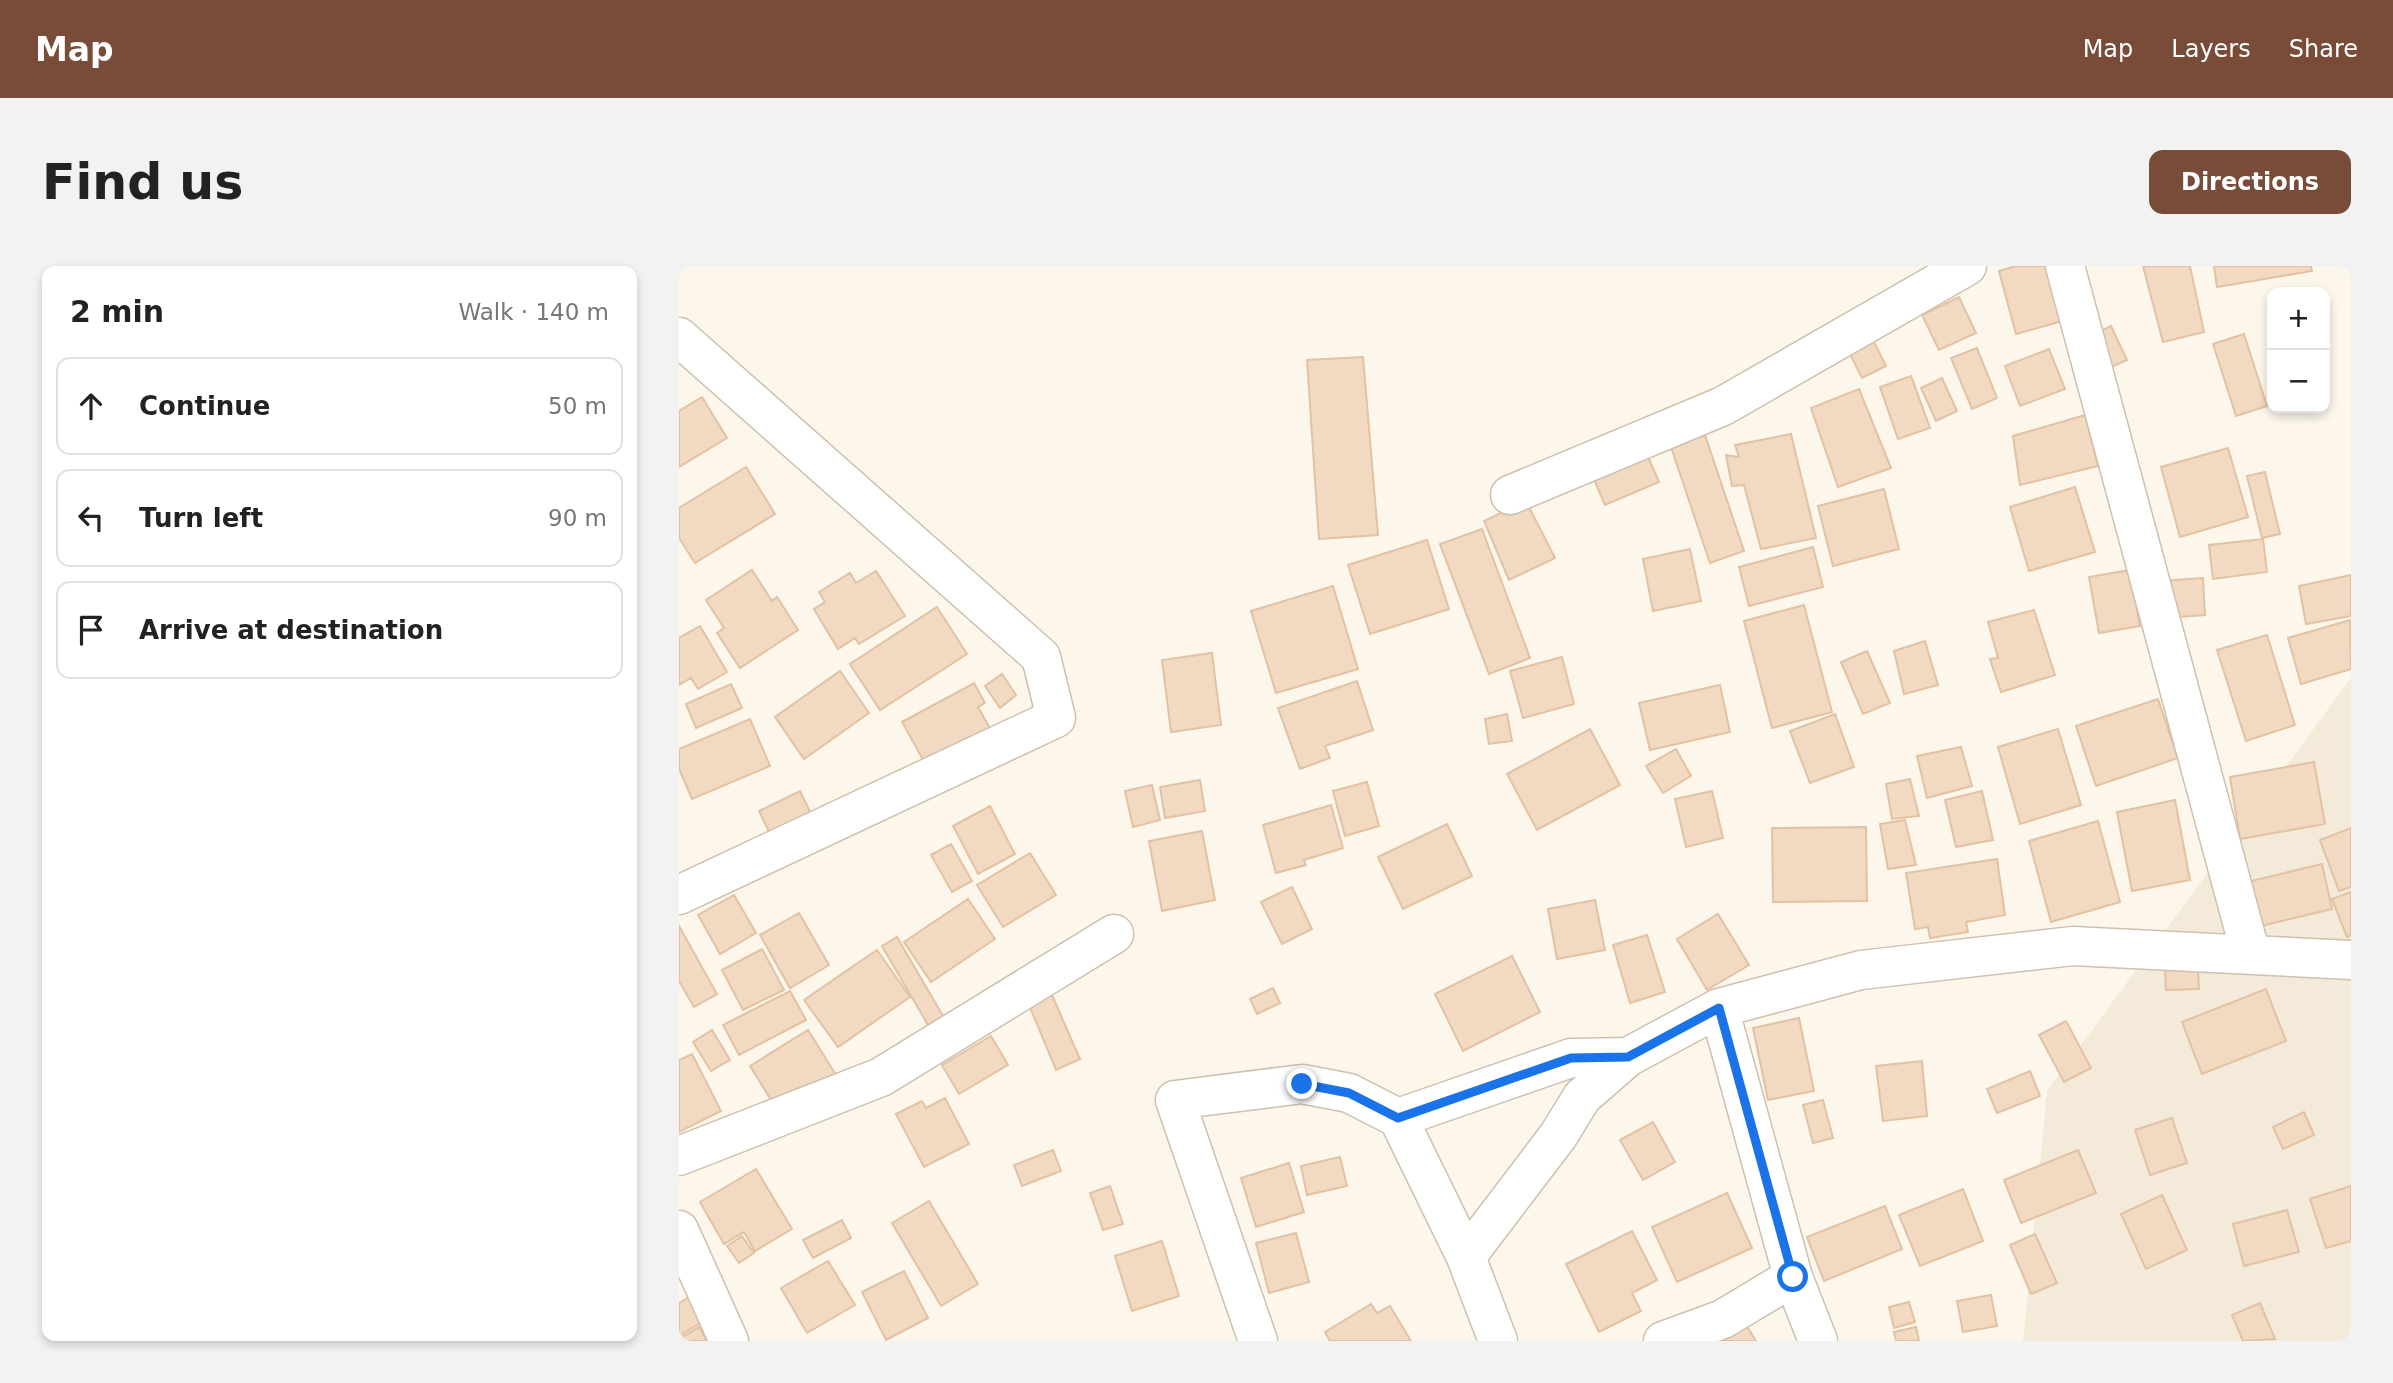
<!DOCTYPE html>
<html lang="en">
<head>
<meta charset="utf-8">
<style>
	body { margin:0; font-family:"DejaVu Sans",sans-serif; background:#f2f2f2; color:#222 }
	.controls { position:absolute; right:21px; top:21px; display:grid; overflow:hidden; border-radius:14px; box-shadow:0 4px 10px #0003 }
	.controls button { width:63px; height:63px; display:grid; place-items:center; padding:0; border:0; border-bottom:2px solid #e0e0e0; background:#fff; color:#222; font:35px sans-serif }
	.stop { position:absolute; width:21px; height:21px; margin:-16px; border:5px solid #1a73e8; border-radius:50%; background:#fff }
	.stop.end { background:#1a73e8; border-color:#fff; box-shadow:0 2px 7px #0008 }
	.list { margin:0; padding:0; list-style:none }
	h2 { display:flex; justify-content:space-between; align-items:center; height:91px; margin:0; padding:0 28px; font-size:30px }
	h2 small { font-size:23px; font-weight:400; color:#767676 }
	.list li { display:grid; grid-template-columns:46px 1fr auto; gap:21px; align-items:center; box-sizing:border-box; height:98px; margin:0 14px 14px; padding:0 14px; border:2px solid #e0e0e0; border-radius:14px }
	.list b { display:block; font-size:26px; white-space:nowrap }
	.list em { font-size:23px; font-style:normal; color:#767676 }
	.icon { flex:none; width:38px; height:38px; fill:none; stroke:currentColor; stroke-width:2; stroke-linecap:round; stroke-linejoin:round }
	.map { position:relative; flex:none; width:1672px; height:1075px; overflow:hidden; border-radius:14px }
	header { display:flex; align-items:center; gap:42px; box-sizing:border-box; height:98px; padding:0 35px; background:#784c38; color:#fff }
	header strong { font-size:33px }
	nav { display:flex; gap:38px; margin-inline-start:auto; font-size:24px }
	.intro { display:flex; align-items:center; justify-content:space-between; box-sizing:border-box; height:168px; padding:0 42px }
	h1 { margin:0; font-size:49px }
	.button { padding:18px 32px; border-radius:14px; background:#784c38; color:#fff; font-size:24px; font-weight:700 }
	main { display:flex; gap:42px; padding:0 42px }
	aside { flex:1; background:#fff; border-radius:14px; box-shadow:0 4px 10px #0003 }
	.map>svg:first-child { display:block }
	.residential { fill:#f4ead9 }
	.building { fill:#f1d9c2; stroke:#e3c1a3; stroke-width:2 }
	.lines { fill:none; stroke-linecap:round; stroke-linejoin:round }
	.street-casing { stroke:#cec0af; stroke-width:41 }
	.street { stroke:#fff; stroke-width:38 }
	.route { stroke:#1a73e8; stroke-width:9 }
</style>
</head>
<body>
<header>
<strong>Map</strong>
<nav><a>Map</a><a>Layers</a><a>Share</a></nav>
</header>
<div class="intro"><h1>Find us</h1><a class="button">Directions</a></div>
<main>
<aside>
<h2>2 min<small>Walk · 140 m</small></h2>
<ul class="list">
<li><svg class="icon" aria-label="ahead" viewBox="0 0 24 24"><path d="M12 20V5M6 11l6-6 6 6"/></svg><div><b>Continue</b></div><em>50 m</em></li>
<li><svg class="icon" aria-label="left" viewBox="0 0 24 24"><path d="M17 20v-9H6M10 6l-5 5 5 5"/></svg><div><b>Turn left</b></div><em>90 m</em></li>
<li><svg class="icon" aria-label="arrive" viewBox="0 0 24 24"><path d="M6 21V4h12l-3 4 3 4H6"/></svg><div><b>Arrive at destination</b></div></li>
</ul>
</aside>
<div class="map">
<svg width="1672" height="1075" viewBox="0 0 1672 1075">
	<rect width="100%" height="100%" fill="#fcf7ea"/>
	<path class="residential" d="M 1672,412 L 1672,1075 L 1344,1075 L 1368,825 Z"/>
	<path class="building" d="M 1337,0 L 1371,0 L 1387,54 L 1337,68 L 1320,5 Z
		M 1464,0 L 1511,0 L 1525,66 L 1484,76 Z
		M 1535,0 L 1632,0 L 1633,5 L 1538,21 Z
		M 1280,31 L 1297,67 L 1260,84 L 1243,49 Z
		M 1432,60 L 1448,94 L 1424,105 L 1409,71 Z
		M 1191,68 L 1207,100 L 1183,112 L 1167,80 Z
		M 1565,68 L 1588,140 L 1557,150 L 1534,78 Z
		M 1298,82 L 1318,132 L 1293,143 L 1272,92 Z
		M 1370,83 L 1386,123 L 1341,140 L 1326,100 Z
		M 684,91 L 699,269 L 640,273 L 628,94 Z
		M 1232,110 L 1251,162 L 1219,173 L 1201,121 Z
		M 1263,112 L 1278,145 L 1257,155 L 1242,122 Z
		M 1180,123 L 1212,202 L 1159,221 L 1132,142 Z
		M 23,131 L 48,172 L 0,201 L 0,145 Z
		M 1406,149 L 1419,200 L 1341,219 L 1334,170 Z
		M 1112,168 L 1137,272 L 1082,283 L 1065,219 L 1053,220 L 1047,189 L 1060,191 L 1056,179 Z
		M 1026,169 L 1065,285 L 1031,297 L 992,181 Z
		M 963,177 L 980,216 L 926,239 L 909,200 Z
		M 1549,182 L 1569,251 L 1501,271 L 1482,201 Z
		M 67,201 L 96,248 L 16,297 L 0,272 L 0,242 Z
		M 1586,206 L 1601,268 L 1583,272 L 1568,210 Z
		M 1396,221 L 1416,286 L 1350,305 L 1331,241 Z
		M 1205,223 L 1220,283 L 1154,300 L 1139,240 Z
		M 847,235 L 876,292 L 830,314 L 805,255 Z
		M 803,263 L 851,392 L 810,408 L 761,278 Z
		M 1584,273 L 1588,306 L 1534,313 L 1530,279 Z
		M 748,274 L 770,343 L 691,368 L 669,299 Z
		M 1134,281 L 1144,321 L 1070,340 L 1060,301 Z
		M 1011,283 L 1022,335 L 974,345 L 964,293 Z
		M 73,304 L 93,335 L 98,331 L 119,364 L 61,402 L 38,367 L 45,362 L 27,334 Z
		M 1451,304 L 1461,360 L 1420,367 L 1410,311 Z
		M 197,305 L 226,350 L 180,378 L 176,372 L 159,383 L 135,343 L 146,336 L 140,326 L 171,307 L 177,317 Z
		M 1672,309 L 1672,350 L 1627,358 L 1620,320 Z
		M 1524,312 L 1526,349 L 1486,352 L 1483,315 Z
		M 654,320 L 679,403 L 597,427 L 572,345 Z
		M 1125,339 L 1153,446 L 1093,462 L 1065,355 Z
		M 258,341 L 288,388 L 201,444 L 171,398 Z
		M 1355,344 L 1376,409 L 1322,426 L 1311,393 L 1319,392 L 1309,356 Z
		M 1671,354 L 1672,403 L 1622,418 L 1609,372 Z
		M 21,360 L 48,406 L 19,423 L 12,412 L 0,419 L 0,372 Z
		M 1588,369 L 1616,459 L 1567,475 L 1538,384 Z
		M 1246,375 L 1259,419 L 1225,428 L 1215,385 Z
		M 1188,385 L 1211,437 L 1184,448 L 1162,396 Z
		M 533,387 L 542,459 L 492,466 L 483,394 Z
		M 883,391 L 895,438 L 844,452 L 831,405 Z
		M 161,405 L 190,447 L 125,493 L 96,451 Z
		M 323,408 L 337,429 L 321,442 L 306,420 Z
		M 678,415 L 694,464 L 646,480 L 651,492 L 621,503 L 599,442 Z
		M 295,417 L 306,437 L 299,441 L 312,464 L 247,499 L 223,456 Z
		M 52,418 L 63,442 L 17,462 L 7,438 Z
		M 1041,419 L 1051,466 L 971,484 L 960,437 Z
		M 1479,433 L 1499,492 L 1417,520 L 1397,460 Z
		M 828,448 L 833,475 L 810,478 L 806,453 Z
		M 1156,448 L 1175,501 L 1131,517 L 1111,465 Z
		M 71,453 L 91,500 L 13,533 L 0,503 L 0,483 Z
		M 911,463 L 941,519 L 858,564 L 828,508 Z
		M 1379,463 L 1402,539 L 1341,558 L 1319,481 Z
		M 1282,481 L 1293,520 L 1248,532 L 1238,490 Z
		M 997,483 L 1012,510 L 984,527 L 967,500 Z
		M 1635,496 L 1646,558 L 1561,573 L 1551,511 Z
		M 1231,513 L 1240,550 L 1213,553 L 1207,518 Z
		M 521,514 L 526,545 L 486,552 L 481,521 Z
		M 688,516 L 700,560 L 666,570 L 654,525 Z
		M 473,519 L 481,554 L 454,561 L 446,525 Z
		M 121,525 L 137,558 L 96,578 L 80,545 Z
		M 1033,525 L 1044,572 L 1007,581 L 996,533 Z
		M 1303,525 L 1314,574 L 1277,581 L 1266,534 Z
		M 1496,534 L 1511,614 L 1453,625 L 1438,546 Z
		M 652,539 L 664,582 L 625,594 L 627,599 L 597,607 L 584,559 Z
		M 311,540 L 336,588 L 299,608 L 274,560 Z
		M 1226,554 L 1237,599 L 1209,603 L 1201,558 Z
		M 1419,555 L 1441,636 L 1372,656 L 1350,575 Z
		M 768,558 L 793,610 L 724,643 L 699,591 Z
		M 1187,561 L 1188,635 L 1094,636 L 1093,562 Z
		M 1672,562 L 1672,621 L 1660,625 L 1641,574 Z
		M 523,565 L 536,634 L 483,645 L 470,575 Z
		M 272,578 L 293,615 L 273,626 L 252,589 Z
		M 351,587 L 377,629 L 324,661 L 298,619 Z
		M 1318,593 L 1326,649 L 1287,656 L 1289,666 L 1251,672 L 1249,661 L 1236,663 L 1227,607 Z
		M 1643,598 L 1653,643 L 1578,661 L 1568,616 Z
		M 613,621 L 633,663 L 603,678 L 582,636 Z
		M 1672,626 L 1672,669 L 1668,671 L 1653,633 Z
		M 55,629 L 77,667 L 41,688 L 19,649 Z
		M 289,633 L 316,673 L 252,716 L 225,676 Z
		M 916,634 L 926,684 L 878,693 L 869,643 Z
		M 120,647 L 150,699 L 111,722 L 81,669 Z
		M 1039,648 L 1070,699 L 1028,724 L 998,673 Z
		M 0,660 L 38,728 L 15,741 L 0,715 Z
		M 968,669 L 986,726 L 951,737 L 934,679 Z
		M 218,671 L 264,750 L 249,759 L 203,680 Z
		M 83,683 L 105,724 L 64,744 L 43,704 Z
		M 198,684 L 231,731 L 159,781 L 125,734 Z
		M 833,690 L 861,746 L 784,785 L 756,728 Z
		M 1519,703 L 1520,723 L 1487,724 L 1486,704 Z
		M 594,722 L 601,737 L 578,748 L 571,733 Z
		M 1587,723 L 1607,775 L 1523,808 L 1503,756 Z
		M 111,725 L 127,754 L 60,789 L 44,759 Z
		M 373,729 L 401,793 L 377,804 L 350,739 Z
		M 1120,752 L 1135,825 L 1089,834 L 1074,762 Z
		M 1387,755 L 1412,802 L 1385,816 L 1360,769 Z
		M 33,764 L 51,794 L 32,805 L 14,776 Z
		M 129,764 L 157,809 L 99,845 L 71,800 Z
		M 312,770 L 329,799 L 280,828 L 263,799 Z
		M 13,788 L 42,845 L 0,866 L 0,794 Z
		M 1243,795 L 1248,850 L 1204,855 L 1197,800 Z
		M 1351,805 L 1361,830 L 1318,847 L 1308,823 Z
		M 266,832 L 290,878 L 245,901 L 217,848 L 243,835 L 247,842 Z
		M 1144,834 L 1154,872 L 1134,877 L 1124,839 Z
		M 1625,846 L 1635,869 L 1604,883 L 1594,861 Z
		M 1493,852 L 1508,897 L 1471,909 L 1456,864 Z
		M 974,856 L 996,896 L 964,914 L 941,874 Z
		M 374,884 L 382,905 L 343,920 L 335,899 Z
		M 1399,884 L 1417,927 L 1342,957 L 1325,914 Z
		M 661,891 L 668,920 L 628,929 L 622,900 Z
		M 610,897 L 625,946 L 577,961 L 562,912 Z
		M 77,903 L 113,963 L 76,985 L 65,966 L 45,978 L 21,936 Z
		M 431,920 L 444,958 L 424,964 L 411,927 Z
		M 1672,920 L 1672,975 L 1647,982 L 1631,933 Z
		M 1284,923 L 1304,975 L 1241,1000 L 1220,949 Z
		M 1048,927 L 1073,982 L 998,1016 L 973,961 Z
		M 1483,929 L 1508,984 L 1467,1003 L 1442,948 Z
		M 250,935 L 299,1018 L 262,1040 L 213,957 Z
		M 1206,940 L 1223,983 L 1145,1015 L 1128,971 Z
		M 1608,944 L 1620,986 L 1565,1000 L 1554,958 Z
		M 163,954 L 172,972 L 134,992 L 124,974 Z
		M 953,965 L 978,1014 L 953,1027 L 962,1045 L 920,1066 L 887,998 Z
		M 617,967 L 630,1016 L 590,1027 L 577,977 Z
		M 1356,968 L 1378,1017 L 1352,1028 L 1331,979 Z
		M 63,970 L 75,987 L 60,997 L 48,980 Z
		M 483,975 L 500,1030 L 453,1045 L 436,990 Z
		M 149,995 L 176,1039 L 128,1067 L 102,1022 Z
		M 225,1005 L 249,1052 L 207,1074 L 183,1026 Z
		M 14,1029 L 28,1053 L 0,1070 L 0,1037 Z
		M 1312,1029 L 1318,1060 L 1284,1066 L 1278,1035 Z
		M 1230,1036 L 1236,1056 L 1215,1062 L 1210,1041 Z
		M 1581,1037 L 1596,1073 L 1564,1075 L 1553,1049 Z
		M 692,1038 L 698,1047 L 711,1040 L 732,1075 L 651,1075 L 646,1066 Z
		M 1064,1054 L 1077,1075 L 1030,1075 Z
		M 20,1061 L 28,1075 L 0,1075 L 0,1073 Z
		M 1237,1061 L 1240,1075 L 1217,1075 L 1215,1066 Z"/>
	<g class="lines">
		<defs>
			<path id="street" d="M 1386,0 L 1572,689
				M 0,71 L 362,391 L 377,452 L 0,629
				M 831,229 L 1044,140 L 1288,0
				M 1040,742 L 1114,1011
				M 719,852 L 892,792 L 949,791
				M 0,890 L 202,811 L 435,668
				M 0,964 L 50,1075
				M 787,991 L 879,870 L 903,831 L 949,791 L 1040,742 L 1182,704 L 1394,680 L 1672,694
				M 579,1075 L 496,834 L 623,818 L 670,827 L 719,852 L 787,991 L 819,1075
				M 984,1075 L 1044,1053 L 1114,1011 L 1139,1075"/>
		</defs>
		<use href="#street" class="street-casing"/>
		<use href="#street" class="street"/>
	</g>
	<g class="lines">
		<path class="route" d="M 623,818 L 670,827 L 719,852 L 892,792 L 949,791 L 1040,742 L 1114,1011"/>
	</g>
</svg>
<div class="controls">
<button>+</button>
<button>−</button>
</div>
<div class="stop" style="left:1114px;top:1011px"></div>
<div class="stop end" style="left:623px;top:818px"></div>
</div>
</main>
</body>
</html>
